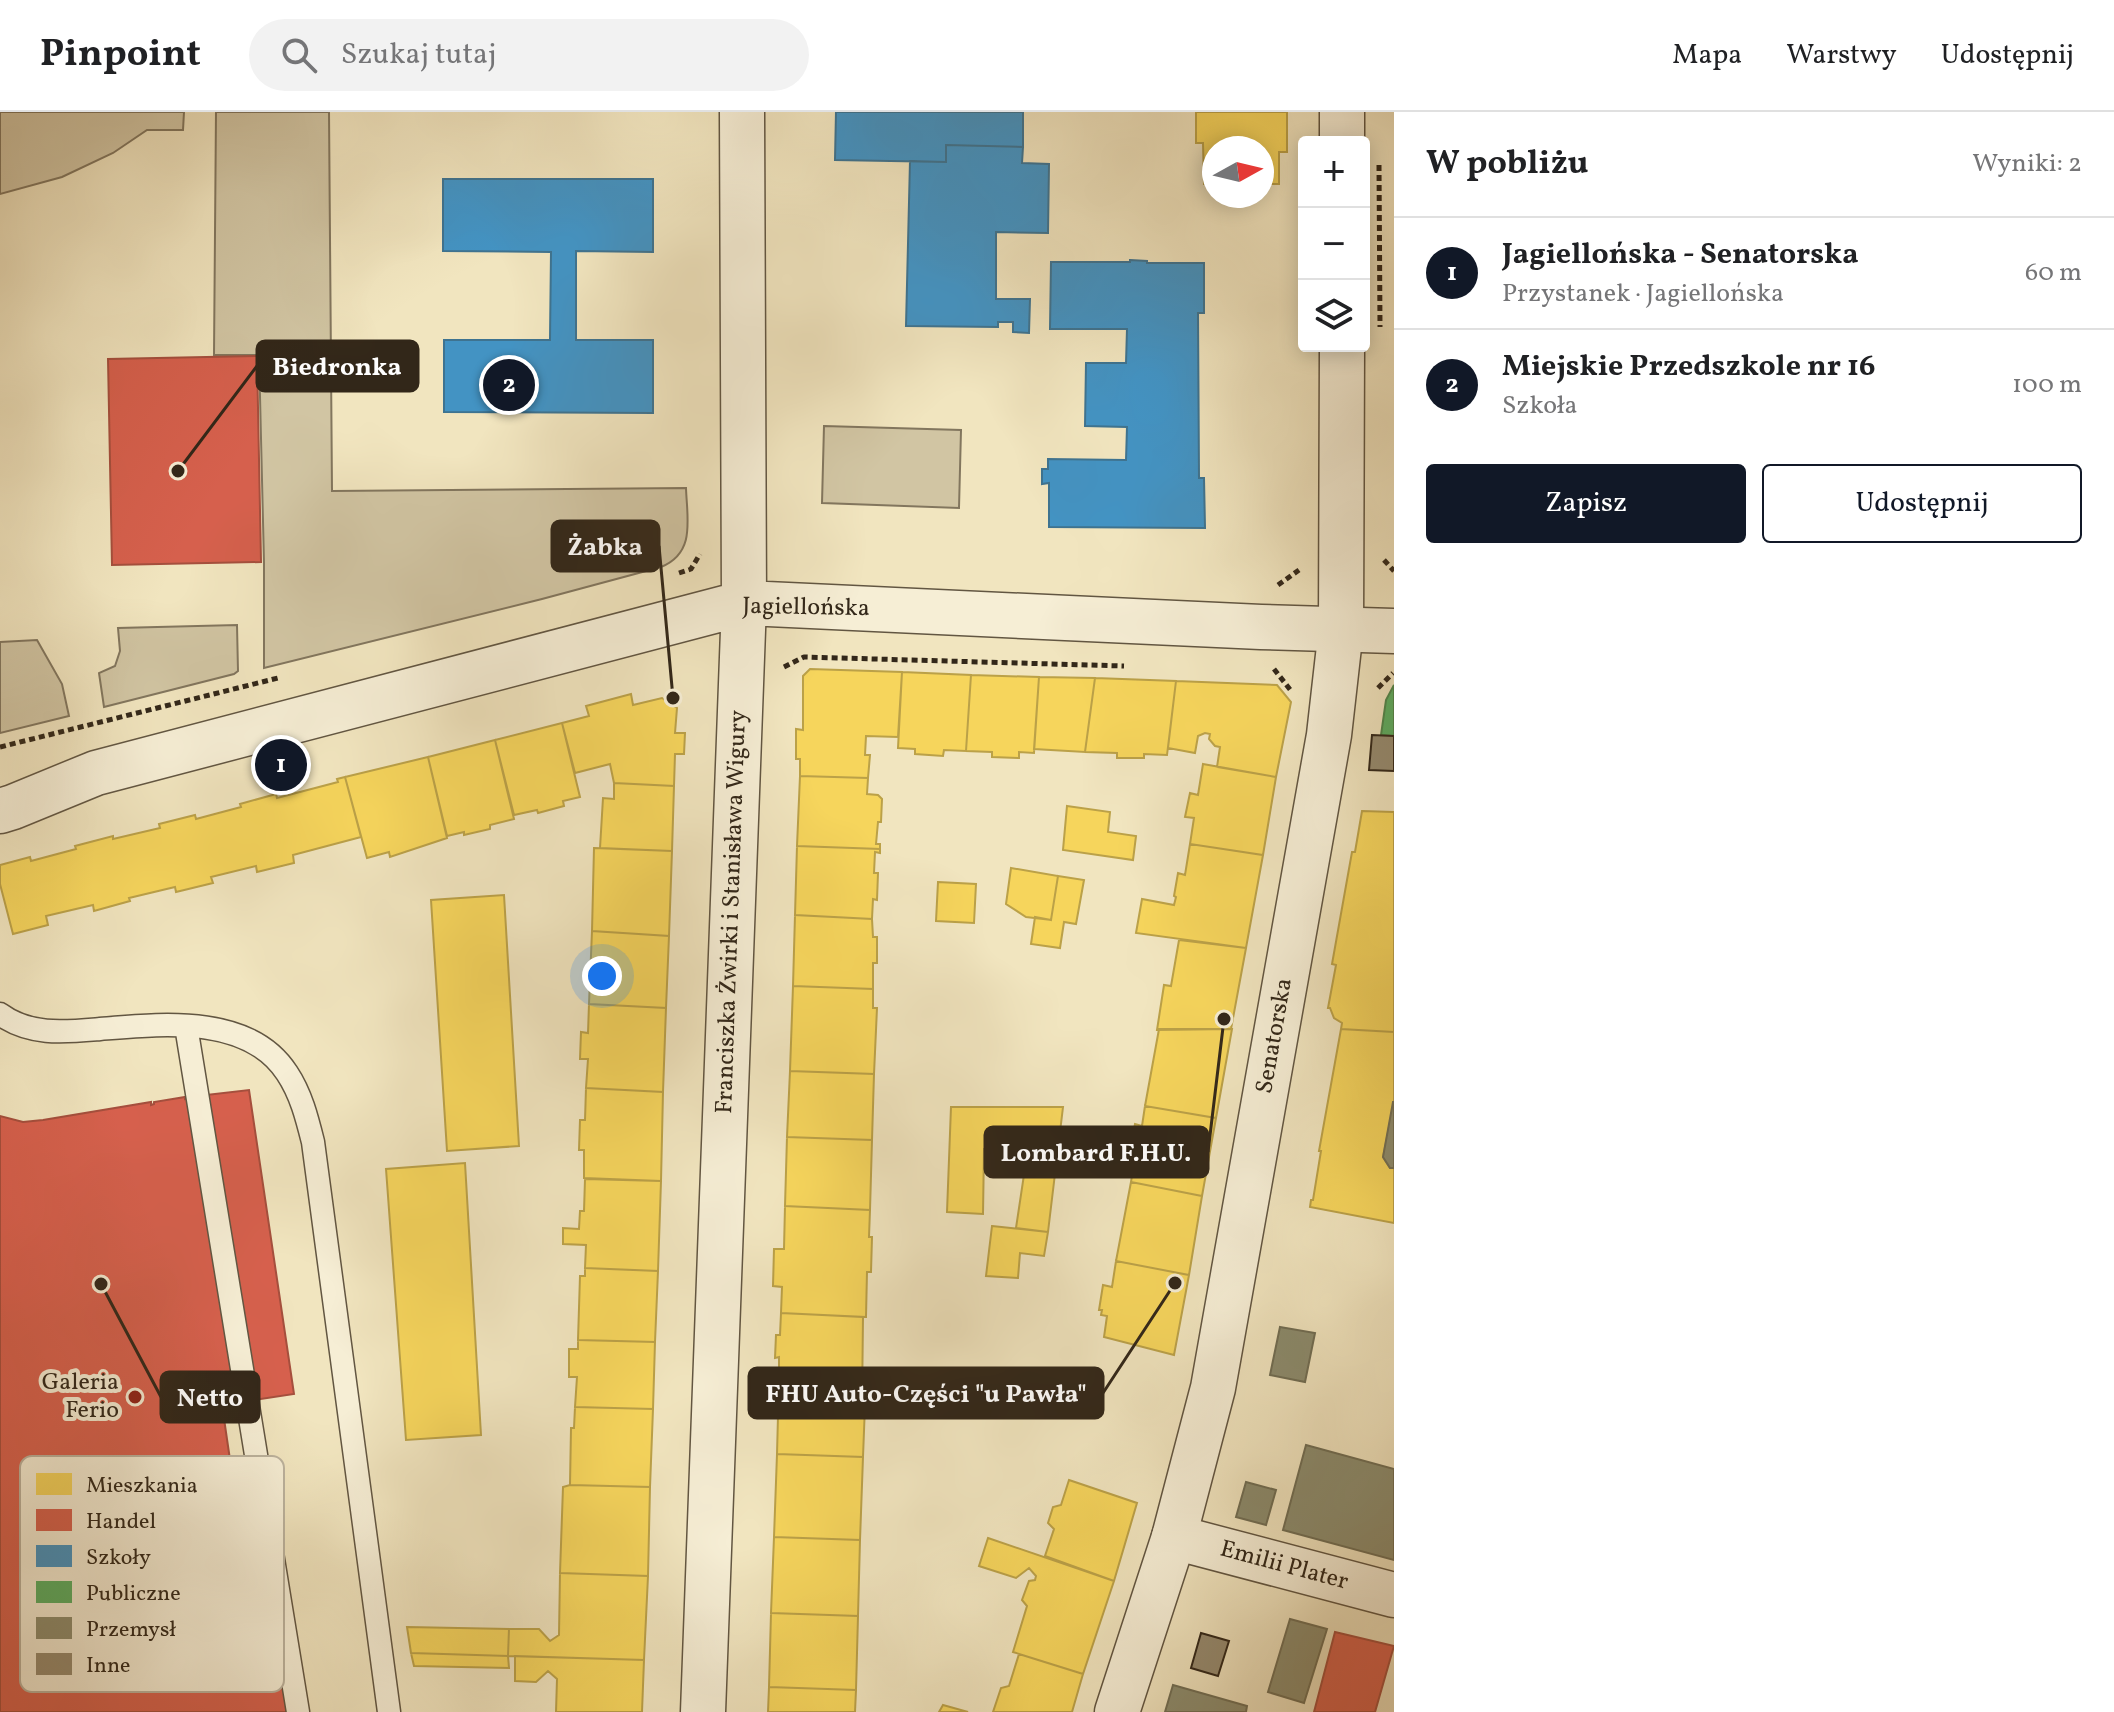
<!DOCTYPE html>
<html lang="pl">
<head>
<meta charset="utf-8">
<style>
	body { margin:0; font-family:Vollkorn,serif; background:#f2f2f2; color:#202124 }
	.controls { position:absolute; right:24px; top:24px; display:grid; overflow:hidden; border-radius:8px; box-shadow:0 4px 20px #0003 }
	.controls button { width:72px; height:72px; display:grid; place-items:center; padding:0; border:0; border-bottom:2px solid #e0e0e0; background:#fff; color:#202124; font:40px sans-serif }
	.compass { position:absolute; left:1202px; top:24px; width:72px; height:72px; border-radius:50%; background:#fff; box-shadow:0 4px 20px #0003; rotate:82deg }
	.you { position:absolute; left:602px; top:864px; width:28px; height:28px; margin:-20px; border:6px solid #fff; border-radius:50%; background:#1a73e8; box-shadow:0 0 0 12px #1a73e833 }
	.badge { display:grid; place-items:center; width:52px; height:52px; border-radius:50%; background:#111827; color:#fff; font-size:26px; font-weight:700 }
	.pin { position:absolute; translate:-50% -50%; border:4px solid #fff; box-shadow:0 2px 8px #0006 }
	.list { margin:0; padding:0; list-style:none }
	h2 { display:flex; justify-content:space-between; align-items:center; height:104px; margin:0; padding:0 32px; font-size:34px }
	h2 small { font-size:26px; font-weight:400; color:#757577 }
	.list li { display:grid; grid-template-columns:52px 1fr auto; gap:24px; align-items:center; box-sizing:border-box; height:112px; padding:0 32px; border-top:2px solid #e0e0e0 }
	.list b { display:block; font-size:30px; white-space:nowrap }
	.list p { margin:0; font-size:26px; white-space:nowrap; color:#757577 }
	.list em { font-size:26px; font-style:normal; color:#757577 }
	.actions { display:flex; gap:16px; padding:24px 32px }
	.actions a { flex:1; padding:18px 0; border:2px solid #111827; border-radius:8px; text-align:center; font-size:28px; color:#111827 }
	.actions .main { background:#111827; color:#fff }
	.icon { flex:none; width:44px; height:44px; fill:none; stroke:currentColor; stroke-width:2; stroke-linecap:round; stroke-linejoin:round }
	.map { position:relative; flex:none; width:1394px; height:1600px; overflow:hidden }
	header { display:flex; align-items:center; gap:48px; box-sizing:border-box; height:112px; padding:0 40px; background:#fff; border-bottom:2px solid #e0e0e0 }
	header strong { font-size:38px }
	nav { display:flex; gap:44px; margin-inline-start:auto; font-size:28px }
	.search { width:560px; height:72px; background:#f2f2f2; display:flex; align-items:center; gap:20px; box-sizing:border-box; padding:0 28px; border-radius:44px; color:#757577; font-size:30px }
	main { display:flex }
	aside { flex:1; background:#fff }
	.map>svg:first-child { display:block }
	.green { fill:#d1c5a3; stroke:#82765e; stroke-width:2 }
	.homes { fill:#f6d55c; stroke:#bba148; stroke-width:2 }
	.shops { fill:#d6604d; stroke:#a54f3d; stroke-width:2 }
	.schools { fill:#4393c3; stroke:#3e7390; stroke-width:2 }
	.public { fill:#5aae61; stroke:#4e864b; stroke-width:2 }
	.industry { fill:#8c8c6e; stroke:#716e54; stroke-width:2 }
	.building { fill:#958a6f; stroke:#322719; stroke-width:2 }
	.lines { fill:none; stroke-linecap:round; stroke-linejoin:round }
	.service-casing { stroke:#625642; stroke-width:25 }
	.minor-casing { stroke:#625642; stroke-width:47 }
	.tertiary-casing { stroke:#625642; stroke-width:47 }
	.path { stroke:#322719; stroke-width:5; stroke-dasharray:6 4; stroke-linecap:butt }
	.service { stroke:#f6eed5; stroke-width:22 }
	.minor { stroke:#f6eed5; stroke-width:44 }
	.tertiary { stroke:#f6eed5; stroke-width:44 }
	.poi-dot { fill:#8f2418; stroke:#f6eed5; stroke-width:3 }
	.labels { text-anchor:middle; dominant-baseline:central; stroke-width:8; stroke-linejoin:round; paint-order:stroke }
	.street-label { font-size:24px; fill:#322719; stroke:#f6eed5 }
	.poi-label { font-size:24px; fill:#322719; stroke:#f6eed5; text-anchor:end }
	.key { fill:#f6eed5; stroke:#bbb29d; stroke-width:2 }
	.key-label { font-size:22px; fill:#322719 }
	.leader { fill:none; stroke:#322719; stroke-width:3 }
	.callout-dot { fill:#322719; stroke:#f6eed5; stroke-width:3 }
	.callout { fill:#322719; stroke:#322719; stroke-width:3 }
	.callout-label { font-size:26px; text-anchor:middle; font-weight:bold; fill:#fff }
</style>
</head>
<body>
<header>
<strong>Pinpoint</strong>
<div class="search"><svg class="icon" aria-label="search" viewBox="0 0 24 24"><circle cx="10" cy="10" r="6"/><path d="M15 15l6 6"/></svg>Szukaj tutaj</div>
<nav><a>Mapa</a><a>Warstwy</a><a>Udostępnij</a></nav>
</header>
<main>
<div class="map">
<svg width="1394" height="1600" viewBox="0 0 1394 1600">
	<rect width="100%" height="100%" fill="#f1e5bf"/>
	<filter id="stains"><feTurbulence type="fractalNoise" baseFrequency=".0025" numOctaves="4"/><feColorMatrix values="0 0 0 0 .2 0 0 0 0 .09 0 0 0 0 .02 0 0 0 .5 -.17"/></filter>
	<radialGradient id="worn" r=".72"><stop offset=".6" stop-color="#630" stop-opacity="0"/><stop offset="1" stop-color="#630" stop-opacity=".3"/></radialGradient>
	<path class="green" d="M 0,0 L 184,0 L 183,18 L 147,18 L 113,41 L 62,65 L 0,82 Z
		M 216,0 L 329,0 L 332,379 L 686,376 C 687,407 696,441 661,455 L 542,487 L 264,556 L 264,451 L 259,243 L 214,243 Z
		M 824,314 L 961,318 L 959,396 L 822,391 Z
		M 237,513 L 238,559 L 234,562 L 104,595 L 99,561 L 115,554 L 120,539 L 118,516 Z
		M 37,528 L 62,572 L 69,604 L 0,621 L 0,530 Z"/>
	<path class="homes" d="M 1196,0 L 1287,0 L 1287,40 L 1279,40 L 1279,72 L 1262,72 L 1262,36 L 1214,36 L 1214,72 L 1204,72 L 1203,31 L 1196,31 Z
		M 810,557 L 902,560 L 898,625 L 866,624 L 865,643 L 870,643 L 868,666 L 800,664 L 800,647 L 796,647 L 796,617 L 803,618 L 803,564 Z
		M 902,560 L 971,563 L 966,639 L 944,638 L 943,644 L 915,642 L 915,637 L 898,636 Z
		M 971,563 L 1039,565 L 1034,641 L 1019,640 L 1019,646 L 992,645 L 992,640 L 966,639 Z
		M 1039,565 L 1095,566 L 1085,640 L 1034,637 Z
		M 1095,566 L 1176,569 L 1167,643 L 1144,642 L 1144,646 L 1117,646 L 1117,641 L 1085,640 Z
		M 1176,569 L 1277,573 L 1291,590 L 1276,665 L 1217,655 L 1220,635 L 1215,634 L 1209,627 L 1210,622 L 1205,621 L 1198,624 L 1195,641 L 1168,636 Z
		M 631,582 L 633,593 L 662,586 L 677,596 L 675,621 L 685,621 L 684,642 L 675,642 L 674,674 L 614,671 L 610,652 L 575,661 L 562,611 L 589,604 L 586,594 Z
		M 562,611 L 580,685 L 563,689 L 564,694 L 538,701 L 537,698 L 514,703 L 495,628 Z
		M 495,628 L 514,707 L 490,713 L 490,717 L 464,723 L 464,720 L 447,724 L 428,645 Z
		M 428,645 L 447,726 L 390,745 L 389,740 L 367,746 L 345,665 Z
		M 1203,652 L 1276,665 L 1263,743 L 1190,732 L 1194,706 L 1185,705 L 1190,681 L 1198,683 Z
		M 800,664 L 868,666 L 867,682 L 878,683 L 882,687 L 881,710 L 878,710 L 876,732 L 880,732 L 880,737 L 797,734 Z
		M 345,665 L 361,725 L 293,743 L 294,751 L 257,760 L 256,754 L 211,765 L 213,771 L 176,780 L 175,775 L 129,786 L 130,789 L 94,799 L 93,793 L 46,804 L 48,813 L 13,822 L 0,772 L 0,753 L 30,745 L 31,749 L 76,737 L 75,734 L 113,724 L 113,727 L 160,716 L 159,712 L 195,703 L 196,707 L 241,695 L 240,692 L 276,682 L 277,686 L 338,670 L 337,667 Z
		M 614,671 L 674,674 L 672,739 L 600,736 L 603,686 L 614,687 Z
		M 1067,694 L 1110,700 L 1108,720 L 1136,724 L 1133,748 L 1063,738 Z
		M 1362,699 L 1394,700 L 1394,920 L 1341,917 L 1342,911 L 1334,906 L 1330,896 L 1328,896 L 1336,853 L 1332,852 L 1352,740 L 1355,740 Z
		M 1190,732 L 1263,743 L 1246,836 L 1136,821 L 1142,787 L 1174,793 L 1176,785 L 1174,784 L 1178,761 L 1185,763 Z
		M 797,734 L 880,737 L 880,741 L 875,740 L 874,761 L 878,761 L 877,788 L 873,787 L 872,807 L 795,803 Z
		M 594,736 L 672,739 L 669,824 L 592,819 Z
		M 1011,756 L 1058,764 L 1051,808 L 1026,805 L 1006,792 Z
		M 1058,764 L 1084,768 L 1076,812 L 1064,810 L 1060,836 L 1031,832 L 1035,805 L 1051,808 Z
		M 938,770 L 976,772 L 974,811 L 936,809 Z
		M 504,783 L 519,1034 L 447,1039 L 431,788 Z
		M 795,803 L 872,807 L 873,825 L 877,825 L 877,851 L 873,851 L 873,877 L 793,874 Z
		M 592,819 L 669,824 L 666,896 L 589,892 Z
		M 1179,828 L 1246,836 L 1231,917 L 1157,918 L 1164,873 L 1171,874 Z
		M 793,874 L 873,877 L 873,896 L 877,896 L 874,962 L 790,959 Z
		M 589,892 L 666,896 L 663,980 L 586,976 L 588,947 L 580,947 L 581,920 L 588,921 Z
		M 1159,917 L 1232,917 L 1216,1006 L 1145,994 Z
		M 1341,917 L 1394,920 L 1394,990 L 1383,1045 L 1390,1056 L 1394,1056 L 1394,1111 L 1310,1095 L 1311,1088 L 1313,1088 L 1321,1039 L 1319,1039 Z
		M 790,959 L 874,962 L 872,1028 L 787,1025 Z
		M 586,976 L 663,980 L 661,1069 L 584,1066 L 584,1038 L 579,1038 L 580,1008 L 585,1008 Z
		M 1145,994 L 1216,1006 L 1202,1084 L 1131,1070 L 1135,1043 L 1129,1042 L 1135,1012 L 1142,1014 Z
		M 951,995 L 1063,995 L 1048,1120 L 1016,1116 L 1028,1036 L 984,1037 L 983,1102 L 947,1100 Z
		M 787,1025 L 872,1028 L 870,1098 L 785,1094 Z
		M 465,1051 L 481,1323 L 406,1328 L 386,1057 Z
		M 585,1067 L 661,1069 L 658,1159 L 585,1156 L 586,1133 L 563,1132 L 563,1116 L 579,1117 L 580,1099 L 584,1099 Z
		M 1131,1070 L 1202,1084 L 1189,1163 L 1116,1149 Z
		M 785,1094 L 870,1098 L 869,1125 L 872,1125 L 871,1160 L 867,1160 L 866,1205 L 781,1201 L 782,1175 L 773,1174 L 774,1137 L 784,1137 Z
		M 992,1114 L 1048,1120 L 1044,1144 L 1020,1141 L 1018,1166 L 986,1164 Z
		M 1116,1149 L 1189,1163 L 1174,1243 L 1104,1225 L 1107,1204 L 1101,1203 L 1102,1198 L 1099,1198 L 1103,1173 L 1112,1175 Z
		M 585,1156 L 658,1159 L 655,1230 L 578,1228 L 580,1164 L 585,1164 Z
		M 781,1201 L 863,1205 L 862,1292 L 779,1266 L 779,1245 L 775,1246 L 776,1223 L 780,1223 Z
		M 578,1228 L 655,1230 L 653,1297 L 575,1295 L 577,1265 L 569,1265 L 569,1237 L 578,1237 Z
		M 779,1266 L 865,1293 L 863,1345 L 777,1342 Z
		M 575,1295 L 653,1297 L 650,1375 L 570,1373 L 571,1316 L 574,1316 Z
		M 777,1342 L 863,1345 L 860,1428 L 774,1425 Z
		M 1069,1368 L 1137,1391 L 1114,1469 L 1045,1444 L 1054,1417 L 1048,1411 L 1053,1395 L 1061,1393 Z
		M 570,1373 L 650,1375 L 648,1464 L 560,1461 L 563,1375 Z
		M 774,1425 L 860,1428 L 858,1504 L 771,1501 Z
		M 988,1426 L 1114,1469 L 1083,1562 L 1013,1540 L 1027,1494 L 1022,1488 L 1029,1469 L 1035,1468 L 1036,1464 L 1029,1456 L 1016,1466 L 979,1454 Z
		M 560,1461 L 648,1464 L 644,1548 L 508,1544 L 509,1517 L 539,1517 L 550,1529 L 559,1523 Z
		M 771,1501 L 858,1504 L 856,1578 L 769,1575 Z
		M 407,1515 L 509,1517 L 508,1544 L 411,1541 Z
		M 411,1541 L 508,1544 L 509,1556 L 414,1554 Z
		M 1019,1542 L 1083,1562 L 1072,1600 L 993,1600 L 1001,1576 L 1009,1574 Z
		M 515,1544 L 644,1548 L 642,1600 L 556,1600 L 557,1567 L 548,1559 L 536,1570 L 515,1569 Z
		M 769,1575 L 856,1578 L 855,1600 L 768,1600 Z
		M 943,1593 L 968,1600 L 939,1600 Z"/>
	<path class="shops" d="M 257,244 L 261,450 L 112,453 L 108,247 Z
		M 249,978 L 294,1282 L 222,1293 L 235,1382 L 251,1381 L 251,1385 L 249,1385 L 256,1428 L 258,1428 L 258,1432 L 189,1443 L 197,1489 L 204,1546 L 257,1538 L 262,1564 L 294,1559 L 301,1600 L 0,1600 L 0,1004 L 23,1010 L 43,1008 L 151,990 L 151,993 L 154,992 L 154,990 L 185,985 L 185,987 L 189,985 Z
		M 1335,1520 L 1394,1534 L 1375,1600 L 1314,1600 Z"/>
	<path class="schools" d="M 836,0 L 1023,0 L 1023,35 L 946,33 L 946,50 L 835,48 Z
		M 946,33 L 1023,35 L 1022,51 L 1049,52 L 1048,121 L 996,120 L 996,187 L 1030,187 L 1029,221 L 1013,220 L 1013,210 L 998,210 L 998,215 L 906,214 L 910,49 L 946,50 Z
		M 443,67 L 653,67 L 653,140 L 576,139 L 576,228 L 653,228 L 653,301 L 444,300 L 444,228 L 550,228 L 551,140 L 443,139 Z
		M 1130,148 L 1147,149 L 1147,151 L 1204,151 L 1204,201 L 1198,201 L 1199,366 L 1204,366 L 1205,416 L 1049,415 L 1049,371 L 1042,372 L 1042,357 L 1048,357 L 1048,347 L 1126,348 L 1127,315 L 1085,314 L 1086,251 L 1126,251 L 1127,217 L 1050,217 L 1051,150 L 1130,150 Z"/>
	<path class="public" d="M 1394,573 L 1394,624 L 1381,623 L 1386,588 Z"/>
	<path class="industry" d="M 1393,990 L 1394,990 L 1394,1056 L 1390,1056 L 1383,1045 Z
		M 1280,1215 L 1315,1221 L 1305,1270 L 1270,1263 Z
		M 1306,1333 L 1394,1357 L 1394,1448 L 1283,1418 Z
		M 1246,1370 L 1276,1378 L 1266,1413 L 1236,1405 Z
		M 1290,1507 L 1327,1517 L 1304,1591 L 1268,1580 Z
		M 1173,1573 L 1247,1594 L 1246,1600 L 1165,1600 Z"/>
	<path class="building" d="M 1372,623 L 1394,624 L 1394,659 L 1369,658 Z
		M 1201,1521 L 1229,1529 L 1218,1564 L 1191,1556 Z"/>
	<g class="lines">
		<defs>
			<path id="service" d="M 0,902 C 30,924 65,920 100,917 C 161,912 249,902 287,961 C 301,982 307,1006 313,1030 L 389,1600
				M 186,914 L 298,1600"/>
			<path id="minor" d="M 0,699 L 13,695 L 96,661 L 744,491 L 1261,515 L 1394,519
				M 1174,1425 L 1394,1483
				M 703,1600 L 744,491 L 742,0"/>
			<path id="tertiary" d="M 1342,0 L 1342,30
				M 1117,1600 L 1174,1425 L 1213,1276 L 1329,623 L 1341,517 L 1342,234"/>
		</defs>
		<use href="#service" class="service-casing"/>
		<use href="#minor" class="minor-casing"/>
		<use href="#tertiary" class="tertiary-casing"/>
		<path class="path" d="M 1379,53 L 1380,215
			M 1384,448 L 1394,459
			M 679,461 L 691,457 L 700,442
			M 1278,473 L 1299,458
			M 784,555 L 804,545 L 1124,554
			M 1274,557 L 1292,580
			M 1378,576 L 1393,561
			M 0,635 L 278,566"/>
		<use href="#service" class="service"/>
		<use href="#minor" class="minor"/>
		<use href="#tertiary" class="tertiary"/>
	</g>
	<circle class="poi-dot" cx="135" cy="1285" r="8"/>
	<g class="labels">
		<g class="street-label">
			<text transform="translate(806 496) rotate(1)">Jagiellońska</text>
			<text transform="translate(732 800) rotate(-88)">Franciszka Żwirki i Stanisława Wigury</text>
			<text transform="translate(1275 924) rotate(-80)">Senatorska</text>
			<text transform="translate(1284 1454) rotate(15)">Emilii Plater</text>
		</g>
		<g class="poi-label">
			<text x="119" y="1271">Galeria<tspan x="119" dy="28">Ferio</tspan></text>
		</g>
	</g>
	<rect x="20" y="1344" width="264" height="236" rx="12" class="key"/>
	<rect x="36" y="1361" width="36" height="22" fill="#f6d55c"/>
	<rect x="36" y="1397" width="36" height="22" fill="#d6604d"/>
	<rect x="36" y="1433" width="36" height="22" fill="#4393c3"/>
	<rect x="36" y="1469" width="36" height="22" fill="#5aae61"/>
	<rect x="36" y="1505" width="36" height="22" fill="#8c8c6e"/>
	<rect x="36" y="1541" width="36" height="22" fill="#958a6f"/>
	<g class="key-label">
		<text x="86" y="1380">Mieszkania</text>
		<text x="86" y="1416">Handel</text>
		<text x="86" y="1452">Szkoły</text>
		<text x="86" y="1488">Publiczne</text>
		<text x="86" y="1524">Przemysł</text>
		<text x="86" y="1560">Inne</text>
	</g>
	<path class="leader" d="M178 359L257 254M673 586L659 434M1224 907L1208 1040M1175 1171L1103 1281M101 1172L161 1285"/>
	<g class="callout-dot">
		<circle cx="178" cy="359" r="8"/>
		<circle cx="673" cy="586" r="8"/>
		<circle cx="1224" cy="907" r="8"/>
		<circle cx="1175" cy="1171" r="8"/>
		<circle cx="101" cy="1172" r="8"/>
	</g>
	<g class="callout">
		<rect x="257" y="229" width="161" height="50" rx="8"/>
		<rect x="552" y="409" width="107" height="50" rx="8"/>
		<rect x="985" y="1015" width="223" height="50" rx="8"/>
		<rect x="749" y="1256" width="354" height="50" rx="8"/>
		<rect x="161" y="1260" width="98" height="50" rx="8"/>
	</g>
	<g class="callout-label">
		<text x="337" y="263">Biedronka</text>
		<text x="605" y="443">Żabka</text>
		<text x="1096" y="1049">Lombard F.H.U.</text>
		<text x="926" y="1290">FHU Auto-Części "u Pawła"</text>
		<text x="210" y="1294">Netto</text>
	</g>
	<rect width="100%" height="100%" filter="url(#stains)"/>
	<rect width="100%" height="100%" fill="url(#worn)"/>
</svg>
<div class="controls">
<button>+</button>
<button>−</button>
<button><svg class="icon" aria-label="layers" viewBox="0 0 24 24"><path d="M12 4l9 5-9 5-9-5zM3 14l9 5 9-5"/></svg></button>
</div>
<svg class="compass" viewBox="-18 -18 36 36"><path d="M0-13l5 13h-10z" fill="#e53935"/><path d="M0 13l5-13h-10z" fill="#757577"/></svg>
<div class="you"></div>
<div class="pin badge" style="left:281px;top:653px">1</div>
<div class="pin badge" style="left:509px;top:273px">2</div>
</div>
<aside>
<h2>W pobliżu<small>Wyniki: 2</small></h2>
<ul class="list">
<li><span class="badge">1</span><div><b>Jagiellońska - Senatorska</b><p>Przystanek · Jagiellońska</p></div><em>60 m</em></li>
<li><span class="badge">2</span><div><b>Miejskie Przedszkole nr 16</b><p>Szkoła</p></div><em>100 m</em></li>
</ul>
<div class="actions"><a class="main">Zapisz</a><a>Udostępnij</a></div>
</aside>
</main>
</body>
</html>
